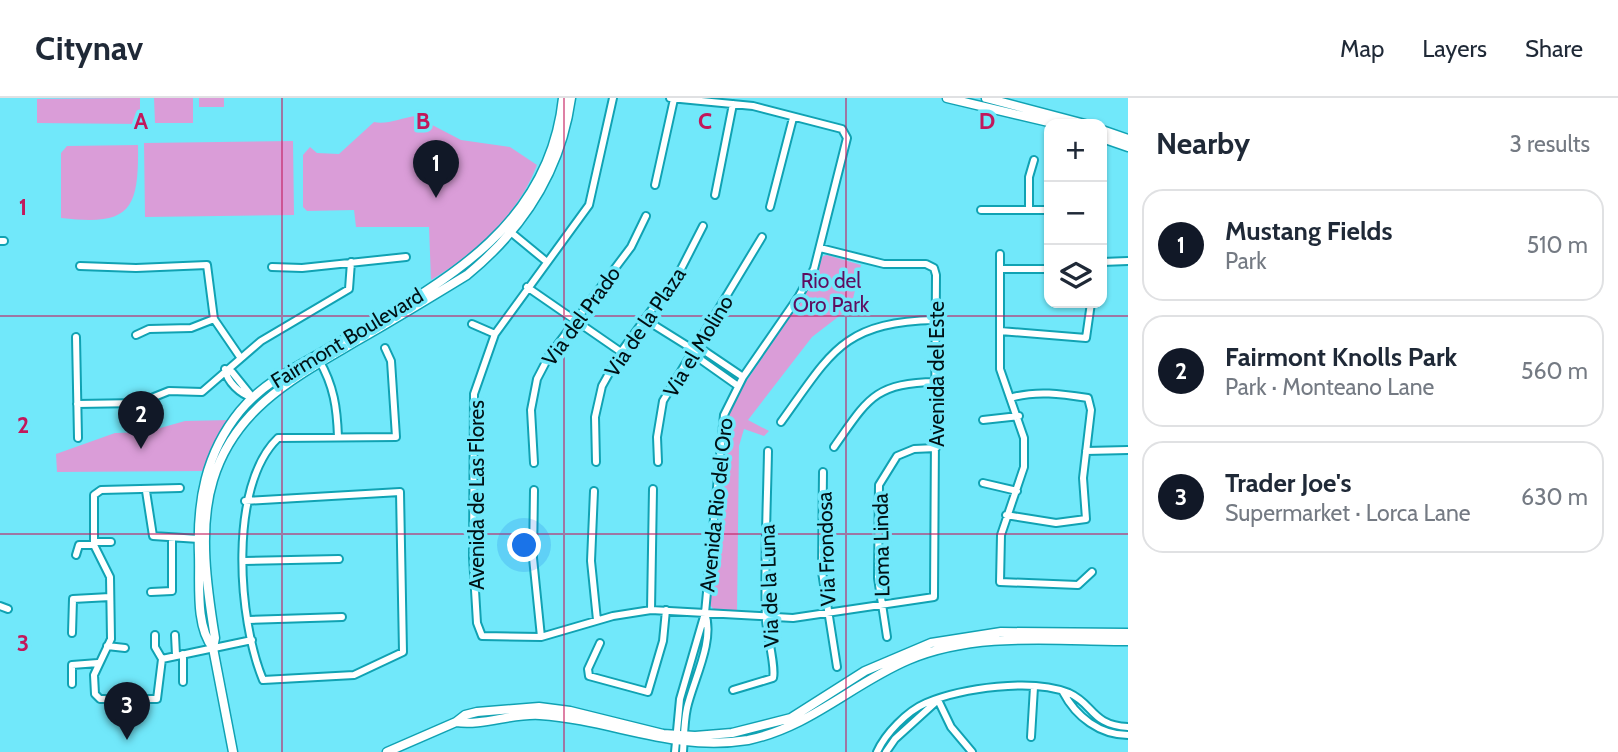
<!DOCTYPE html>
<html lang="en">
<head>
<meta charset="utf-8">
<style>
	body { margin:0; font-family:Cabin,sans-serif; background:#f2f2f3; color:#1f2937 }
	.controls { position:absolute; right:21px; top:21px; display:grid; overflow:hidden; border-radius:14px; box-shadow:0 2px 5px #0004 }
	.controls button { width:63px; height:63px; display:grid; place-items:center; padding:0; border:0; border-bottom:2px solid #e0e1e3; background:#fff; color:#1f2937; font:35px sans-serif }
	.you { position:absolute; left:525px; top:448px; width:24px; height:24px; margin:-18px; border:5px solid #fff; border-radius:50%; background:#1a73e8; box-shadow:0 0 0 10px #1a73e833 }
	.badge { display:grid; place-items:center; width:46px; height:46px; border-radius:50%; background:#111827; color:#fff; font-size:23px; font-weight:700 }
	.pin { position:absolute; translate:-50% -58px; filter:drop-shadow(0 2px 4px #0008) }
	.pin::after { content:''; position:absolute; top:37px; width:24px; height:21px; background:inherit; clip-path:polygon(0 0,100% 0,50% 100%) }
	.list { margin:0; padding:0; list-style:none }
	h2 { display:flex; justify-content:space-between; align-items:center; height:91px; margin:0; padding:0 28px; font-size:30px }
	h2 small { font-size:23px; font-weight:400; color:#747a83 }
	.list li { display:grid; grid-template-columns:46px 1fr auto; gap:21px; align-items:center; box-sizing:border-box; height:112px; margin:0 14px 14px; padding:0 14px; border:2px solid #e0e1e3; border-radius:21px }
	.list b { display:block; font-size:26px; white-space:nowrap }
	.list p { margin:0; font-size:23px; white-space:nowrap; color:#747a83 }
	.list em { font-size:23px; font-style:normal; color:#747a83 }
	.icon { flex:none; width:38px; height:38px; fill:none; stroke:currentColor; stroke-width:2; stroke-linecap:round; stroke-linejoin:round }
	.map { position:relative; flex:none; width:1128px; height:654px; overflow:hidden }
	header { display:flex; align-items:center; gap:42px; box-sizing:border-box; height:98px; padding:0 35px; background:#fff; border-bottom:2px solid #e0e1e3 }
	header strong { font-size:33px }
	nav { display:flex; gap:38px; margin-inline-start:auto; font-size:24px }
	main { display:flex }
	aside { flex:1; background:#fff }
	.map>svg:first-child { display:block }
	.green { fill:#da9dd8 }
	.lines { fill:none; stroke-linecap:round; stroke-linejoin:round }
	.minor-casing { stroke:#10a2b3; stroke-width:10 }
	.major-casing { stroke:#10a2b3; stroke-width:11 }
	.minor { stroke:#fff; stroke-width:6 }
	.major { stroke:#fff; stroke-width:8 }
	.grid { fill:none; stroke:#c2185b; stroke-width:2; stroke-opacity:0.55 }
	.labels { text-anchor:middle; dominant-baseline:central; stroke-width:7; stroke-linejoin:round; paint-order:stroke }
	.park-label { font-size:21px; fill:#5f0e5f; stroke:#71e8fa }
	.street-label { font-size:21px; fill:#001115; stroke:#71e8fa }
	.grid-label { font-size:23px; text-anchor:middle; font-weight:bold; fill:#c2185b; stroke:#71e8fa; stroke-width:7; stroke-linejoin:round; paint-order:stroke }
</style>
</head>
<body>
<header>
<strong>Citynav</strong>
<nav><a>Map</a><a>Layers</a><a>Share</a></nav>
</header>
<main>
<div class="map">
<svg width="1128" height="654" viewBox="0 0 1128 654">
	<rect width="100%" height="100%" fill="#71e8fa"/>
	<path class="green" d="M 125,0 L 140,0 L 140,26 L 37,25 L 37,1 Z
		M 154,0 L 193,0 L 193,25 L 155,25 Z
		M 199,0 L 224,0 L 224,9 L 199,9 Z
		M 415,18 L 461,42 L 510,49 L 537,67 C 518,117 476,155 431,182 L 429,129 L 356,129 L 354,112 L 307,113 L 303,109 L 303,57 L 310,49 L 317,55 L 339,56 L 374,24 C 386,27 402,20 415,18 Z
		M 293,43 L 294,117 L 145,119 L 144,45 Z
		M 138,47 C 139,113 130,128 61,120 L 61,55 L 67,48 Z
		M 827,157 L 861,167 L 851,209 L 812,239 L 748,322 L 769,333 L 764,338 L 744,331 L 739,348 L 737,515 L 715,513 L 710,507 L 726,322 L 741,291 L 806,195 L 823,158 Z
		M 230,322 L 203,373 L 57,374 L 56,356 L 115,335 L 146,334 L 185,323 Z"/>
	<g class="lines">
		<defs>
			<path id="minor" d="M 613,0 L 589,107 L 495,236 L 474,296 L 473,459 L 477,525 L 482,538 L 541,539 L 613,518 L 651,512 L 793,520 L 934,499 L 936,177 L 934,170 L 926,166 L 884,166 L 820,150
				M 670,0 L 753,8 L 842,31 L 847,40 L 814,171 L 799,198 L 743,279 L 724,317 L 705,515 L 680,601 L 675,654
				M 655,87 L 674,1
				M 715,97 L 733,6
				M 770,109 L 793,20
				M 981,112 L 1049,112
				M 1029,112 L 1029,79 L 1034,62
				M 507,131 L 547,164
				M 0,143 L 4,143
				M 1000,156 L 1000,271 L 1024,340 L 1024,369 L 1001,437 L 1000,484 L 1078,487 L 1092,474
				M 1102,164 L 1128,163
				M 80,168 L 136,170 L 207,167 L 214,221 L 240,259
				M 272,169 L 302,170 L 406,159
				M 1000,171 L 1049,171
				M 527,189 L 621,254
				M 646,222 L 694,252 L 697,259 L 738,288
				M 472,226 L 495,236
				M 1000,233 L 1086,240 L 1091,205
				M 136,237 L 149,231 L 191,230 L 214,221
				M 76,239 L 78,340
				M 694,252 L 703,252 L 743,279
				M 319,262 C 334,288 337,310 338,339
				M 225,271 C 227,284 240,296 253,300
				M 225,271 L 232,274 L 253,300
				M 77,306 L 139,305 L 169,293 L 202,294 L 261,243 L 349,191 L 351,164
				M 983,322 L 1019,318
				M 781,324 C 831,255 842,224 935,222
				M 834,349 C 868,301 874,285 936,284
				M 1086,353 L 1128,352
				M 596,364 L 595,319 L 602,288 L 621,254 L 680,173 L 703,128
				M 658,364 L 657,339 L 663,303 L 762,139
				M 534,365 L 531,312 L 537,281 L 549,258 L 631,149 L 646,118
				M 823,374 L 822,474 L 837,569
				M 983,385 L 1017,393
				M 534,392 L 533,460 L 541,539
				M 146,393 L 153,438 L 199,441
				M 594,393 L 591,463 L 597,522
				M 245,403 L 400,394 L 403,554 L 354,577 L 263,582 C 238,522 228,388 278,340 L 396,339 L 391,263 L 385,250
				M 1006,417 L 1056,425 L 1086,421 L 1083,380 L 1091,312 L 1088,300 C 1062,296 1036,292 1010,300
				M 95,444 L 111,444
				M 76,457 L 79,447 L 94,447
				M 244,463 L 339,461
				M 151,494 L 172,493 L 172,441
				M 0,508 L 8,511
				M 651,512 L 653,391
				M 249,522 L 342,519
				M 72,535 L 73,501 L 110,499
				M 155,537 L 155,549 L 162,561
				M 175,537 L 176,557
				M 887,539 L 878,480 L 879,387 L 897,358 L 914,351 L 936,350
				M 600,545 L 588,571 L 589,578 L 648,594 L 663,543 L 666,512
				M 107,548 L 125,550
				M 183,556 L 183,584
				M 162,561 L 157,601 L 100,601 L 95,596 L 94,577 L 111,541 L 110,479 L 94,447 L 94,397 L 101,392 L 180,390
				M 162,561 L 252,542
				M 72,586 L 72,567 L 98,565
				M 733,592 L 773,580 C 776,569 767,537 766,522 C 764,466 767,409 768,353
				M 1063,594 C 1076,619 1100,637 1128,637
				M 938,602 L 951,629 L 972,654
				M 1031,639 L 1034,589
				M 683,654 C 684,640 684,624 687,610 C 693,583 715,543 705,515
				M 877,654 C 885,636 907,613 926,605 C 962,590 1032,580 1069,595 C 1094,606 1091,627 1128,629
				M 886,654 L 895,641 L 938,602"/>
			<path id="major" d="M 947,0 L 1057,26
				M 986,0 L 1085,26
				M 1102,32 L 1128,41
				M 1102,40 L 1128,49
				M 213,550 C 195,528 200,485 199,457 C 197,404 205,356 240,313 C 263,285 296,269 326,252 C 431,191 549,136 563,0
				M 456,624 C 483,628 512,615 540,617 C 613,622 673,654 748,642 C 810,629 852,586 908,562 C 976,533 1056,543 1128,543
				M 233,654 L 213,550 L 215,540 C 207,491 198,430 213,382 C 235,309 297,278 358,242 C 395,221 431,199 467,177 C 523,131 561,72 571,0
				M 387,654 L 456,624 L 465,617 L 477,614 L 539,609 L 570,613 L 663,636 L 695,638 L 732,635 L 791,620 L 865,573 L 931,545 L 1001,534 L 1128,535"/>
		</defs>
		<use href="#minor" class="minor-casing"/>
		<use href="#major" class="major-casing"/>
		<use href="#minor" class="minor"/>
		<use href="#major" class="major"/>
	</g>
	<path class="grid" d="M 282,0 L 282,654M 564,0 L 564,654M 846,0 L 846,654M 0,218 L 1128,218M 0,436 L 1128,436"/>
	<g class="labels">
		<g class="park-label">
			<text x="831" y="182">Rio del<tspan x="831" dy="24">Oro Park</tspan></text>
		</g>
		<g class="street-label">
			<text transform="translate(581 218) rotate(-54)">Via del Prado</text>
			<text transform="translate(645 224) rotate(-56)">Via de la Plaza</text>
			<text transform="translate(347 240) rotate(-31)">Fairmont Boulevard</text>
			<text transform="translate(698 248) rotate(-59)">Via el Molino</text>
			<text transform="translate(936 276) rotate(-90)">Avenida del Este</text>
			<text transform="translate(476 397) rotate(-90)">Avenida de Las Flores</text>
			<text transform="translate(716 407) rotate(-84)">Avenida Rio del Oro</text>
			<text transform="translate(881 447) rotate(-91)">Loma Linda</text>
			<text transform="translate(826 451) rotate(-92)">Via Frondosa</text>
			<text transform="translate(769 488) rotate(-92)">Via de la Luna</text>
		</g>
	</g>
	<g class="grid-label">
		<text x="141" y="31">A</text>
		<text x="423" y="31">B</text>
		<text x="705" y="31">C</text>
		<text x="987" y="31">D</text>
		<text x="23" y="117">1</text>
		<text x="23" y="335">2</text>
		<text x="23" y="553">3</text>
	</g>
</svg>
<div class="controls">
<button>+</button>
<button>−</button>
<button><svg class="icon" aria-label="layers" viewBox="0 0 24 24"><path d="M12 4l9 5-9 5-9-5zM3 14l9 5 9-5"/></svg></button>
</div>
<div class="you"></div>
<div class="pin badge" style="left:436px;top:100px">1</div>
<div class="pin badge" style="left:141px;top:351px">2</div>
<div class="pin badge" style="left:127px;top:642px">3</div>
</div>
<aside>
<h2>Nearby<small>3 results</small></h2>
<ul class="list">
<li><span class="badge">1</span><div><b>Mustang Fields</b><p>Park</p></div><em>510 m</em></li>
<li><span class="badge">2</span><div><b>Fairmont Knolls Park</b><p>Park · Monteano Lane</p></div><em>560 m</em></li>
<li><span class="badge">3</span><div><b>Trader Joe's</b><p>Supermarket · Lorca Lane</p></div><em>630 m</em></li>
</ul>
</aside>
</main>
</body>
</html>
